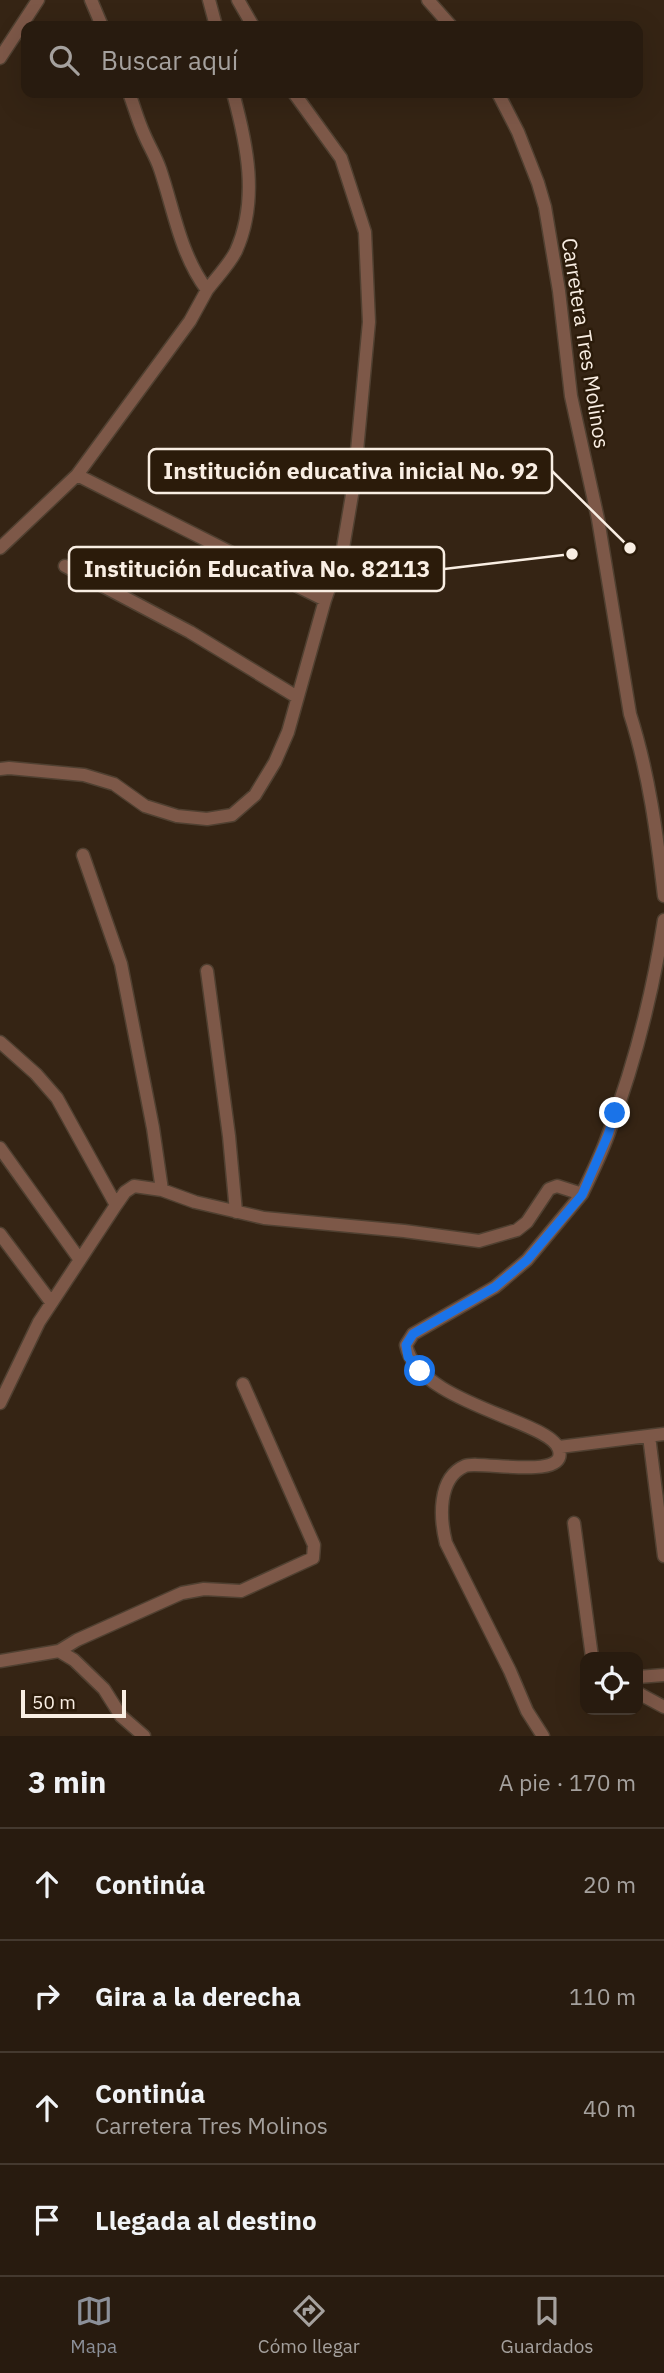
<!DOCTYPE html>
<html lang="es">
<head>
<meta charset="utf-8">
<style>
	body { margin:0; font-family:"IBM Plex Sans",sans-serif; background:#34281d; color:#f1f3f6 }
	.controls { position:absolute; right:21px; bottom:21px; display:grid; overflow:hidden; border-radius:14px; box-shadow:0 7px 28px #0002 }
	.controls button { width:63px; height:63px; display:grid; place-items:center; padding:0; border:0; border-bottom:2px solid #44392f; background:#281b0f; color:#f1f3f6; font:35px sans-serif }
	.scale { position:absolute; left:21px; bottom:18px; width:105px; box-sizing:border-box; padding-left:7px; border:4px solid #f9eee3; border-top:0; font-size:19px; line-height:24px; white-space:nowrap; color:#f9eee3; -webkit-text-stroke:5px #2b1b0a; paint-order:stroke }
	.stop { position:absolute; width:21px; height:21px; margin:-16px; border:5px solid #1a73e8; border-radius:50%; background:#fff }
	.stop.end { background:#1a73e8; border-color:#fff; box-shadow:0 2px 7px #0008 }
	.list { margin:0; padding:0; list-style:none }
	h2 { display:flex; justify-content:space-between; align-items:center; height:91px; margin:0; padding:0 28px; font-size:30px }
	h2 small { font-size:23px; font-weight:400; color:#a5a19e }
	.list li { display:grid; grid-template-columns:46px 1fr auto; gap:21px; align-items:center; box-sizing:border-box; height:112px; padding:0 28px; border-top:2px solid #44392f }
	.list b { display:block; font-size:26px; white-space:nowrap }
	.list p { margin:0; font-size:23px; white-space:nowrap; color:#a5a19e }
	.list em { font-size:23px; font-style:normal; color:#a5a19e }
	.icon { flex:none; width:38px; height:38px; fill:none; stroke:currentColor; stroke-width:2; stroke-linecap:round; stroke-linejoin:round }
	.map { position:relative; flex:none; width:664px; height:1736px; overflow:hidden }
	.search { position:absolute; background:#281b0f; box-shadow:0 7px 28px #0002; left:21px; right:21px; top:21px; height:77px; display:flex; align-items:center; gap:18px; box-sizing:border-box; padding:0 24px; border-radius:14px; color:#a5a19e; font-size:26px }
	.sheet { height:539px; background:#281b0f }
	nav { display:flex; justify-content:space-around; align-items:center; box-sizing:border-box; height:98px; border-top:2px solid #44392f; background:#281b0f; font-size:19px; color:#a5a19e }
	nav a { display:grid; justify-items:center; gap:4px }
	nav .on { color:#8c9099 }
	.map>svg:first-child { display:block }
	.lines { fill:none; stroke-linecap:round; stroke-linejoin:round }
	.minor-casing { stroke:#504031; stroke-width:15 }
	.minor { stroke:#7d5848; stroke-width:12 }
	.route { stroke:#1a73e8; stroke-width:9 }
	.labels { text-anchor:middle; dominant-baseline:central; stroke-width:5; stroke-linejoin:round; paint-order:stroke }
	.street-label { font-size:21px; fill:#f9eee3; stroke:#2b1b0a }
	.leader { fill:none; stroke:#f9eee3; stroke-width:2.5 }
	.callout-dot { fill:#f9eee3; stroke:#2b1b0a; stroke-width:2.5 }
	.callout { fill:#2b1b0a; stroke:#f9eee3; stroke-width:2.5 }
	.callout-label { font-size:23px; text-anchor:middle; font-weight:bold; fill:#f9eee3 }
</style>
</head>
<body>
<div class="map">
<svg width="664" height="1736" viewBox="0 0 664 1736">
	<rect width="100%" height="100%" fill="#352414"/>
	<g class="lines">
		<defs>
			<path id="minor" d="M 91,0 L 102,26
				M 209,0 L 216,26
				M 238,0 L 253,26
				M 428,0 L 451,26
				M 0,58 L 38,0
				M 129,93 C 134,106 138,121 144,134 C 149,146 156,157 160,169 C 174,210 180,254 207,290 C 216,278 229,265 236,251 C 259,200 247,144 233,93
				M 498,93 L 518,132 L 538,183 L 545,207 L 559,291 L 571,396 L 598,519 L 630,714 C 649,773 657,835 664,896
				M 77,475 L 325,600
				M 0,548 L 77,475 L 190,321 L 207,290
				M 65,566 L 190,632 L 297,697
				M 0,769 L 9,768 L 84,775 L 114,784 L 145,806 L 177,816 L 207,819 L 232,815 L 255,795 L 275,762 L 288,732 L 325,600 L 343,548 L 354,483 L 369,322 L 365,232 L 341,158 L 294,93
				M 83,855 L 121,964 L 153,1128 L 162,1190
				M 207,971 L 229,1136 L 236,1212
				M 0,1042 L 36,1074 L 57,1098 L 116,1205
				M 0,1148 L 80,1260
				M 582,1194 C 591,1175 601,1155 608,1135 C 634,1066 653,992 664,920
				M 0,1234 L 51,1302
				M 0,1403 L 39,1322 L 116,1205 L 125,1192 L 134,1186 L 162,1190 L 195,1202 L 264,1218 L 404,1231 L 479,1241 L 517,1230 L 527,1222 L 549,1189 L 557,1186 L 582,1194 L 527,1260 L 495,1287 L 413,1334 L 406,1345 C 418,1405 552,1420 559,1450 C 568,1481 479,1460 465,1466 C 437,1478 440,1519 446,1543 L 510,1671 L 527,1711 L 543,1736
				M 649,1436 L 664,1556
				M 559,1447 L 664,1434
				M 574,1523 L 592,1657
				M 59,1651 L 77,1640 L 182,1593 L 204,1589 L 241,1591 L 313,1558 L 314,1545 L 243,1384
				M 0,1661 L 59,1651 L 74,1660 L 104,1689 L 121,1716 L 144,1736
				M 638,1677 L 664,1675
				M 638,1693 L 664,1707"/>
		</defs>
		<use href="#minor" class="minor-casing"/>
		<use href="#minor" class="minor"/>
	</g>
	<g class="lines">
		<path class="route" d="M 420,1371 L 408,1357 L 406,1345 L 413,1334 L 495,1287 L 527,1260 L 582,1195 L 608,1135 L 615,1113"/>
	</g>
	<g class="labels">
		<g class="street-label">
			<text transform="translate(586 343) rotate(81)">Carretera Tres Molinos</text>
		</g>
	</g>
	<path class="leader" d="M630 548L552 471M572 554L444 569"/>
	<g class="callout-dot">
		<circle cx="630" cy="548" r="7"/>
		<circle cx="572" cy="554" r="7"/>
	</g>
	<g class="callout">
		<rect x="149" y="449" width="403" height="44" rx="7"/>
		<rect x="69" y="547" width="375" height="44" rx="7"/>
	</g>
	<g class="callout-label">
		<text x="351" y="479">Institución educativa inicial No. 92</text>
		<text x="257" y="577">Institución Educativa No. 82113</text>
	</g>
</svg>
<div class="controls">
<button><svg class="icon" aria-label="locate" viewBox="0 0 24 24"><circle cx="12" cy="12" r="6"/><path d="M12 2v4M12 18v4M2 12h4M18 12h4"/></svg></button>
</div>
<div class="scale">50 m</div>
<div class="stop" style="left:420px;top:1371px"></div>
<div class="stop end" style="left:615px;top:1113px"></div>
<div class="search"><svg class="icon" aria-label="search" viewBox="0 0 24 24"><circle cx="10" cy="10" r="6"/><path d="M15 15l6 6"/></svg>Buscar aquí</div>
</div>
<section class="sheet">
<h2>3 min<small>A pie · 170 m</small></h2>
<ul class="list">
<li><svg class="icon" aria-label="ahead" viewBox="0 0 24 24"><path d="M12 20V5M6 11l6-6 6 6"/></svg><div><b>Continúa</b></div><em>20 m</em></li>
<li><svg class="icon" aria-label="right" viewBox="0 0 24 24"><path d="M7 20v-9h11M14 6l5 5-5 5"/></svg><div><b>Gira a la derecha</b></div><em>110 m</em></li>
<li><svg class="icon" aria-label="ahead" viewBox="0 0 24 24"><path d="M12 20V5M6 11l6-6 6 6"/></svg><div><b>Continúa</b><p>Carretera Tres Molinos</p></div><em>40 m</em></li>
<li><svg class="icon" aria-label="arrive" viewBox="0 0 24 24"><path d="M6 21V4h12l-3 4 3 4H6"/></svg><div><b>Llegada al destino</b></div></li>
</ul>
</section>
<nav>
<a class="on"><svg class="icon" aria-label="map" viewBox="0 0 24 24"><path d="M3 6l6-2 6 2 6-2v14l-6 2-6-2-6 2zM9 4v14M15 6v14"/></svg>Mapa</a>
<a><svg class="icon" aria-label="directions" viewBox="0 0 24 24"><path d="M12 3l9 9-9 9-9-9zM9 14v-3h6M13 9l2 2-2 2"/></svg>Cómo llegar</a>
<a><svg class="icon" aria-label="saved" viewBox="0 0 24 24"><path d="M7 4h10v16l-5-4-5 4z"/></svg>Guardados</a>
</nav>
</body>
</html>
